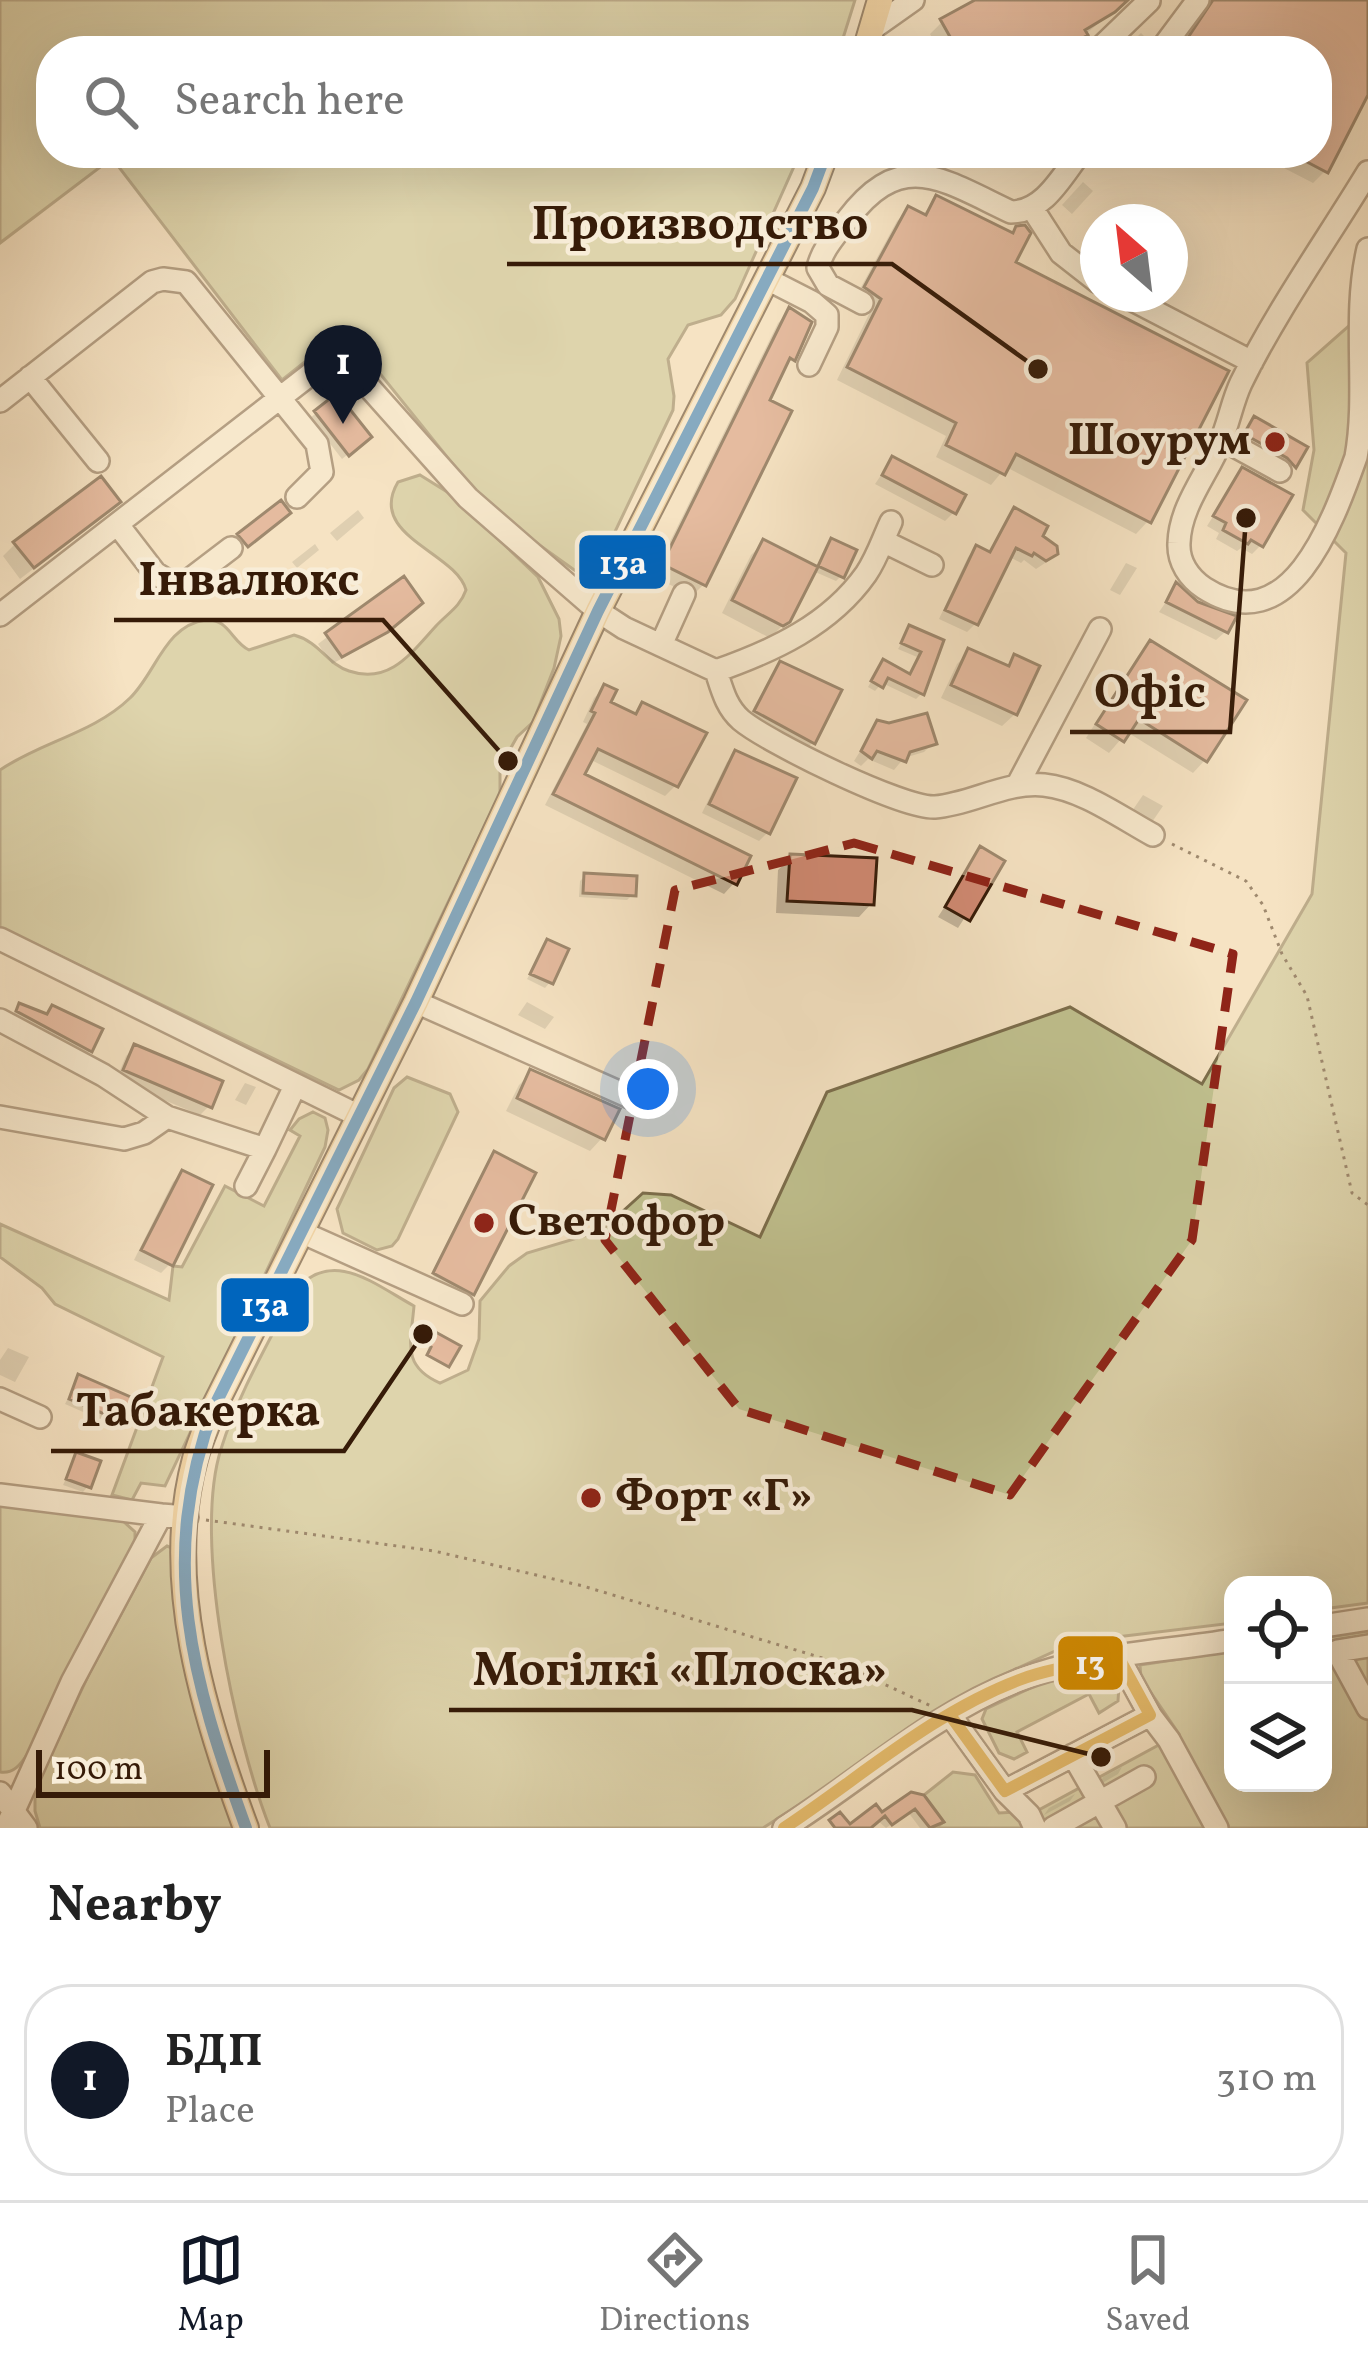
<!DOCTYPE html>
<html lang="en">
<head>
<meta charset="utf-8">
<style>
	body { margin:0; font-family:Vollkorn,serif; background:#f2f2f2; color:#222 }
	.controls { position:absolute; right:36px; bottom:36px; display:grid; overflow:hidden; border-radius:24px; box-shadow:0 12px 48px #0002 }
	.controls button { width:108px; height:108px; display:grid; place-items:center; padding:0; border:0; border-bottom:3px solid #e0e0e0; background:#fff; color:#222; font:60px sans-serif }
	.compass { position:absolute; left:1080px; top:204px; width:108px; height:108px; border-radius:50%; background:#fff; box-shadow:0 12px 48px #0002; rotate:332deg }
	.scale { position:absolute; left:36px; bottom:30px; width:234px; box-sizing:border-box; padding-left:12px; border:6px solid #361b08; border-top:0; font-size:33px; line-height:42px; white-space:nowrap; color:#361b08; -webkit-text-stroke:9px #f8edd8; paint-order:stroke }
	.you { position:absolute; left:648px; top:1089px; width:42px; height:42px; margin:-30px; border:9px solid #fff; border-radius:50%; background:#1a73e8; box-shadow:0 0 0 18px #1a73e833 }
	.badge { display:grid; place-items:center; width:78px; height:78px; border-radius:50%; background:#111827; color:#fff; font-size:39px; font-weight:700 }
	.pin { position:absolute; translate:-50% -99px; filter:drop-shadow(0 3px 6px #0008) }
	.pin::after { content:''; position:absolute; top:63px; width:42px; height:36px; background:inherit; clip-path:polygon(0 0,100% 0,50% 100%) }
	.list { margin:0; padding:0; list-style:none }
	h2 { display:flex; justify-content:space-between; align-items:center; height:156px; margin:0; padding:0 48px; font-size:51px }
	h2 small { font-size:39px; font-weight:400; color:#767676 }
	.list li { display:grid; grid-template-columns:78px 1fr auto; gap:36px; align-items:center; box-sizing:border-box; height:192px; margin:0 24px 24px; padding:0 24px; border:3px solid #e0e0e0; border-radius:48px }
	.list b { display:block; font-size:45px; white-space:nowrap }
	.list p { margin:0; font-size:39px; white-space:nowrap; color:#767676 }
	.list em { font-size:39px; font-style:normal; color:#767676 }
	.icon { flex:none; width:66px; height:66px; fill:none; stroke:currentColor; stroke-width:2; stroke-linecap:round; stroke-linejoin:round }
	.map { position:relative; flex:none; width:1368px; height:1828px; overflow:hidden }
	.search { position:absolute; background:#fff; box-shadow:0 12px 48px #0002; left:36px; right:36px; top:36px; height:132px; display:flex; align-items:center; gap:30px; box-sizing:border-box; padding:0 42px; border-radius:48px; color:#767676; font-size:45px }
	.sheet { height:372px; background:#fff }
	nav { display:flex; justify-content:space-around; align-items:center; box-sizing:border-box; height:168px; border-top:3px solid #e0e0e0; background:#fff; font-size:33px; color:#767676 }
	nav a { display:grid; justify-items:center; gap:6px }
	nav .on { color:#111827 }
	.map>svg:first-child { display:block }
	.green { fill:#c1c290; stroke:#7c6e4c; stroke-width:3 }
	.shadow { fill:#0003 }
	.building { fill:#d18a73; stroke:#361b08; stroke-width:3 }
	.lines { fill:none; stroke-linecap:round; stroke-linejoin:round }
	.minor-casing { stroke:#664d37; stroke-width:26 }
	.major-casing { stroke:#361b08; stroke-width:28 }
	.path { stroke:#361b08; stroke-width:3; stroke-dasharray:3 6; stroke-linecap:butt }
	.minor { stroke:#f8edd8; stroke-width:21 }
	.major { stroke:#eac282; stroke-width:24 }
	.bus-1-casing { stroke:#f8edd8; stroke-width:21 }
	.bus-2-casing { stroke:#f8edd8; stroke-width:21 }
	.bus-1 { stroke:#0065bd; stroke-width:12 }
	.bus-2 { stroke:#d08a02; stroke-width:12 }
	.marked { fill:none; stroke:#8f2418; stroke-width:9; stroke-dasharray:24 15; stroke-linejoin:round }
	.poi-dot { fill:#8f2418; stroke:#f8edd8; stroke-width:4.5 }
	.labels { text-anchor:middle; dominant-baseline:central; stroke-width:9; stroke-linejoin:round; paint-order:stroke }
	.poi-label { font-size:45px; font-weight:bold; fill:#361b08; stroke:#f8edd8; text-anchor:start }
	.leader { fill:none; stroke:#361b08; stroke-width:4.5 }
	.callout-dot { fill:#361b08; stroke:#f8edd8; stroke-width:4.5 }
	.callout-label { font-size:48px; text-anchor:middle; font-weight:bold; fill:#361b08; stroke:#f8edd8; stroke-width:9; stroke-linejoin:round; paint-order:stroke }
	.line-badge { stroke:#f8edd8; stroke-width:4.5 }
	.badge-label { font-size:33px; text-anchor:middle; font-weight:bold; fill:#fff }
</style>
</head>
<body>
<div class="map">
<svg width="1368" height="1828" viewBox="0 0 1368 1828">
	<rect width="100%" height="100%" fill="#f5e3c3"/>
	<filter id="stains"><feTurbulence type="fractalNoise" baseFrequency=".00167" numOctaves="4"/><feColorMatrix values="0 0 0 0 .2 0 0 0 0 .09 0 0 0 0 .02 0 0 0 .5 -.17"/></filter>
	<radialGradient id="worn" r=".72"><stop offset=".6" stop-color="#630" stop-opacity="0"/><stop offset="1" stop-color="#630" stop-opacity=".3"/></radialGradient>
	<path class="green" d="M 0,0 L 855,0 L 839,51 L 51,51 L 51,153 L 800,153 L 735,299 L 721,315 L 688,325 L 668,359 L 674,396 L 673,410 L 591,582 L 524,534 L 468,483 L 345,330 L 282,380 L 112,158 L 0,243 Z
		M 1368,309 L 1368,1603 L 1323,1609 L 1323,1585 L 1233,1585 L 1233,1623 L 1075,1642 L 996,1678 L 763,1828 L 270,1828 C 235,1740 192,1540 221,1449 C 238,1394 269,1342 295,1291 C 332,1247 374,1284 414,1306 C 411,1342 401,1366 440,1383 L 468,1370 L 479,1339 L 480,1301 L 509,1266 L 527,1253 L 601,1231 L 643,1193 L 671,1195 L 760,1237 L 827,1092 L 1070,1007 L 1202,1084 L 1312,894 L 1346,553 L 1303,510 L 1314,450 L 1307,363 Z
		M 420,475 L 452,495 L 538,577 L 559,619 L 561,636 L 554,668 L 533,722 L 517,737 L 500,767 L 500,794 L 368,1069 L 359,1080 L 339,1090 L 0,927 L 0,770 C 41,742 94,733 130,698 C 156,673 165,625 206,620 C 228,618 232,642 249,650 L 294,635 C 320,642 327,664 349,671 C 390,685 412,652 436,626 C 448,613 460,607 466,590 C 456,552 366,536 398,482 Z
		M 407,1077 L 450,1094 L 458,1112 L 398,1239 L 392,1246 L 377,1250 L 343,1233 L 337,1209 L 394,1088 Z
		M 313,1112 L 325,1118 L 328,1130 L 325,1147 L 165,1486 L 141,1483 L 132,1500 L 112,1495 L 163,1357 L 55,1304 L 42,1288 L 0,1257 L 0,1224 L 169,1300 L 173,1266 L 182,1267 L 225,1186 L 264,1206 L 300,1136 L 290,1130 L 299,1119 Z
		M 0,1504 L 123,1521 L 135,1532 L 135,1541 L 28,1753 C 21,1764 14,1774 0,1772 Z
		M 167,1546 L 172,1548 L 237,1828 L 40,1828 L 35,1811 L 35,1788 L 89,1674 L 151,1558 Z
		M 1368,1631 L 1368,1828 L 935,1828 L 944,1822 L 924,1795 L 953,1772 L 975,1775 L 999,1813 L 1017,1812 L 1022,1819 L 1179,1734 L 1141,1678 L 1140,1665 L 1233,1651 L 1233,1783 L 1323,1783 L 1323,1638 Z
		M 1103,1672 L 1119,1686 L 1118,1701 L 1099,1713 L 1089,1694 L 1017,1732 L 1027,1752 L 1014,1759 L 999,1753 L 982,1719 L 986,1709 L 1041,1683 Z"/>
	<path class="shadow" d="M 981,0 L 1127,0 L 1065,51 L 939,51 L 930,34 L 942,22 Z
		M 1204,0 L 1368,0 L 1368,88 L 1325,171 L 1313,183 L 1255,153 L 1317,153 L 1317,51 L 1179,51 L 1199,23 L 1199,8 Z
		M 1141,33 L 1147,39 L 1142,51 L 1123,51 Z
		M 871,153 L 905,153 L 890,168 L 869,157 Z
		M 1083,182 L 1093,191 L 1072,214 L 1062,205 Z
		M 936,198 L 1011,236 L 1012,263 L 1148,521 L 1136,534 L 1006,467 L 991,485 L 936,457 L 946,436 L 837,380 L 870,312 L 854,300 L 897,221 L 909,209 L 922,216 Z
		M 790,311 L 766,402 L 704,584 L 692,596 L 653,576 L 778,323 Z
		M 337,397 L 363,442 L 342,459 L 310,418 Z
		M 1255,420 L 1304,448 L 1286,475 L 1237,444 Z
		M 892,459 L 954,512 L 945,521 L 875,484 Z
		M 1242,471 L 1261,545 L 1252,554 L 1241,548 L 1237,551 L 1216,539 L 1219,533 L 1207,526 Z
		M 358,510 L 364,518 L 337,541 L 330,533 Z
		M 1015,511 L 1054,548 L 1051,559 L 1036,569 L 1024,560 L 1021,563 L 1008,556 L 976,623 L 967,632 L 939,619 L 968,557 L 977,549 L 988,554 Z
		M 105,514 L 20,579 L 3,556 L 15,544 Z
		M 832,542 L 841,576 L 836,581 L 813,571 L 788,620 L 774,634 L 768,637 L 722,613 L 751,555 L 763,543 L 816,569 Z
		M 315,544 L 319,550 L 297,568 L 292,562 Z
		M 1126,563 L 1137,568 L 1120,595 L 1110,590 Z
		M 403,580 L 411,612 L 375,640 L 332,664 L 318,644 Z
		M 1177,586 L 1225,632 L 1216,640 L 1159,612 Z
		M 910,628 L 941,642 L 921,694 L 916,699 L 882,683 L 875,691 L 868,687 L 879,668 L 908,676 L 917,657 L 898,649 Z
		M 1150,643 L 1205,760 L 1193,773 L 1127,732 L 1109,753 L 1086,738 L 1138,656 Z
		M 969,652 L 1005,668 L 1015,658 L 1015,714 L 1002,726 L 941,698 L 957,664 Z
		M 781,665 L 813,742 L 804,751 L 747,720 L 772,674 Z
		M 605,687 L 607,703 L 633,716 L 642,706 L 676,785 L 665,796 L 589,759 L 581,775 L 734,883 L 724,894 L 545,805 L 587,724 L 583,722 L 594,698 Z
		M 878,723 L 933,743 L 924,752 L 904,758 L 894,770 L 868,759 L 861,766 L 854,761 Z
		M 736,753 L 768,832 L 759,841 L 702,813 L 727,762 Z
		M 1143,795 L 1163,806 L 1152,822 L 1132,811 Z
		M 981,850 L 1001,862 L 958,928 L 938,917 Z
		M 791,857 L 871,904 L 859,917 L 776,913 L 778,870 Z
		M 585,876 L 633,894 L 627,900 L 579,897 L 580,881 Z
		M 548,942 L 550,982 L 545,988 L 527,979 Z
		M 527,1002 L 554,1017 L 545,1029 L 518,1015 Z
		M 20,1007 L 44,1016 L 52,1008 L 90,1051 L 82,1059 L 11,1015 Z
		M 135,1047 L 209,1106 L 200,1115 L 116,1080 L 126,1056 Z
		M 531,1073 L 602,1138 L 590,1151 L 506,1111 L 519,1085 Z
		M 245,1083 L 256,1087 L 246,1105 L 235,1100 Z
		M 493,1157 L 472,1293 L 470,1295 L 433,1276 Z
		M 182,1173 L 170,1264 L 161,1273 L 134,1260 L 173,1182 Z
		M 8,1348 L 29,1357 L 15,1382 L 0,1375 L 0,1360 Z
		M 79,1377 L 120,1420 L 115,1426 L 65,1404 Z
		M 77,1456 L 88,1486 L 83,1492 L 63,1485 Z
		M 1122,1767 L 1118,1774 L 1099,1785 L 1103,1777 Z
		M 1075,1794 L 1070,1801 L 1044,1815 L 1049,1808 Z
		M 911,1795 L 941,1822 L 935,1828 L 920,1828 L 908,1812 L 886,1828 L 877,1820 L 867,1828 L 850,1828 L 881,1816 Z"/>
	<path class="building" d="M 975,0 L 1128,0 L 1115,12 L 1085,30 L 1088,35 L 1060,51 L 958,51 L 940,19 Z
		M 1213,0 L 1368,0 L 1368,95 L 1328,173 L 1290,153 L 1317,153 L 1317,51 L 1179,51 Z
		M 936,195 L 1013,233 L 1016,226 L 1025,225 L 1031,233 L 1016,262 L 1229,371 L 1151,523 L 1016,454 L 1005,475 L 946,445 L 956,423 L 847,367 L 881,299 L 864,287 L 908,206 L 926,215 Z
		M 789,307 L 812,322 L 795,361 L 790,358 L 770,400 L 792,411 L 706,586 L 662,564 Z
		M 337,393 L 372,437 L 349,456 L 314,411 Z
		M 1254,416 L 1308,447 L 1296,468 L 1287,458 L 1244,434 Z
		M 892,456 L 966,495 L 956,514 L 882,475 Z
		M 1242,467 L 1293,495 L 1263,547 L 1251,540 L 1248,544 L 1223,530 L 1226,523 L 1213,516 Z
		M 101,476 L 121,502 L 34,568 L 13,542 Z
		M 281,500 L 291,513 L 248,547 L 237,534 Z
		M 1014,507 L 1048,526 L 1043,536 L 1057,546 L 1058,554 L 1046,561 L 1034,553 L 1032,556 L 1016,548 L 978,625 L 945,610 L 976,545 L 990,552 Z
		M 831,538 L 857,550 L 844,578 L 818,566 Z
		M 763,539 L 818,567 L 790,622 L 783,626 L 732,600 Z
		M 404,576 L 423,603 L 388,632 L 342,657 L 325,633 Z
		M 1176,582 L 1198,602 L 1237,616 L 1228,633 L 1166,602 Z
		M 909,625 L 944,640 L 924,695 L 888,678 L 883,688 L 871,681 L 883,659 L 910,674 L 921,652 L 901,643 Z
		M 1150,640 L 1247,700 L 1207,762 L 1139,719 L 1124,742 L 1096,724 Z
		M 968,648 L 1009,666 L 1014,654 L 1040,666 L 1017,715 L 951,685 Z
		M 780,661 L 842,690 L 815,744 L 754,711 Z
		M 604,684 L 617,690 L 611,702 L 636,714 L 642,702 L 707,733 L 678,787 L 598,749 L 585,774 L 751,856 L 737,885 L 553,794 L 595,713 L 591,711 Z
		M 927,713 L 937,744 L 910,752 L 906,762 L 877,751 L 872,759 L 861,751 L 877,720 L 889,723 Z
		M 735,750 L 797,778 L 770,834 L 709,804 Z
		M 980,846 L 1005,861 L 970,921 L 945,907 Z
		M 790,854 L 877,858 L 874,905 L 787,901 Z
		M 584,873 L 637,876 L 636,896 L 583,893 Z
		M 547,939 L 569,949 L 553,984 L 530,974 Z
		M 19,1003 L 47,1014 L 52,1005 L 103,1029 L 92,1052 L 16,1011 Z
		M 134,1044 L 223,1081 L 212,1108 L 123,1070 Z
		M 530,1069 L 620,1109 L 605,1140 L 517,1098 Z
		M 494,1151 L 536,1173 L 474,1295 L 433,1273 Z
		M 182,1170 L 213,1185 L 173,1266 L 141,1250 Z
		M 421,1324 L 461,1346 L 449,1367 L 427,1355 L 431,1347 L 414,1337 Z
		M 78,1374 L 133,1398 L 123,1422 L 69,1399 Z
		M 76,1452 L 101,1461 L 91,1488 L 66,1479 Z
		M 911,1792 L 924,1795 L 944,1822 L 930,1828 L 915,1809 L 892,1825 L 885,1816 L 871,1828 L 835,1828 L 829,1820 L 840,1812 L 850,1824 L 876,1804 L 882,1812 Z"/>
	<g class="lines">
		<defs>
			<path id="minor" d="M 872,29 L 913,0
				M 1097,51 L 1149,1
				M 1160,51 L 1198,0
				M 1368,172 C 1326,241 1277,310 1241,383 C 1232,402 1229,423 1220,443 C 1207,475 1180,506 1179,543 C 1178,562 1189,578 1204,588 C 1291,644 1334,518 1356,457 C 1368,392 1352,317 1368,249
				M 1032,208 L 1061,253 L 1098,282
				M 767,279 L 812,302 L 827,315 L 827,327 L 809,365
				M 1121,294 L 1252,362
				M 862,303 L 828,285 L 818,268 C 822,249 836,235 847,220 C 902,147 943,180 1011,212 C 1044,212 1062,176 1080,153
				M 30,377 L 98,461
				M 0,401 L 152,282 L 163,279 L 186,282 L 317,444 L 322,472 L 297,497
				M 1222,439 L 1280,471
				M 118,525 L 155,573 L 171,583 L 189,580 L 231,548
				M 883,541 L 932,565
				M 0,615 L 321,366 L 340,361 L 352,368 L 468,498 L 598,611 L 624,628 L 716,671 C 722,689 726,707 741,720 C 767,742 903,809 935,807 C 972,804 1006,781 1044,785 C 1082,789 1120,817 1153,835
				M 661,645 L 684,594
				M 716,671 C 773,651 830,625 866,574 C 877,558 883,539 891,522
				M 1017,786 L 1100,629
				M 0,939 L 357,1115
				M 416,1002 L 632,1098
				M 0,1020 L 103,1075 L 167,1117 L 265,1149 L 295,1086
				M 0,1117 L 124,1139 L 144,1133 L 167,1117
				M 246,1186 L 265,1149
				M 301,1232 L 462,1304
				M 0,1399 L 40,1417
				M 0,1495 L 161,1515
				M 1323,1626 L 1368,1619
				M 1368,1646 L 1337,1651 L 1368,1708
				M 950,1715 L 1005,1791 L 1150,1715 L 1119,1658
				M 1150,1715 L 1169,1740 L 1217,1828
				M 1073,1755 L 1115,1828
				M 1005,1791 L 1029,1815 L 1035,1828
				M 0,1793 L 26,1828
				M 6,1828 L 72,1682 L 161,1515 L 187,1517
				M 784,1828 C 861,1780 932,1714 1017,1681 C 1083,1654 1163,1652 1233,1640
				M 1053,1828 L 1144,1777"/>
			<path id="major" d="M 865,51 L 880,0
				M 246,1828 C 204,1715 162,1580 195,1459 C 200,1441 208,1424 214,1407 L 416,1002 L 598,611 L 813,188 L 826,153"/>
		</defs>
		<use href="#minor" class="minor-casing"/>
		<use href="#major" class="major-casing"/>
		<path class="path" d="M 1172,844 L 1246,881 L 1263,905 L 1282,954 L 1307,996 L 1352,1193 L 1368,1205
			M 206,1520 L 434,1551 L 583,1586 L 839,1663 L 931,1706"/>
		<use href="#minor" class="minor"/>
		<use href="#major" class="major"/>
		<defs>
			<path id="bus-1" d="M 246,1828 C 192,1679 157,1561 214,1407 L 416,1002 L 598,611 L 813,188 L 826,153"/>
			<path id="bus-2" d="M 784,1828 C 861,1777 932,1713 1019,1680 C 1051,1668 1086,1664 1119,1658 L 1150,1715 L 1005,1791 L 950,1715"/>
		</defs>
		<use href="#bus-1" class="bus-1-casing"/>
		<use href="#bus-2" class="bus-2-casing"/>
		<use href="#bus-1" class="bus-1"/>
		<use href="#bus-2" class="bus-2"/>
	</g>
	<path d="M0 0H1368V1828H0ZM 854,843 L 1233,954 L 1192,1240 L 1010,1495 L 739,1409 L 605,1240 L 675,890 Z" fill="#f5e3c3" fill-opacity=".55" fill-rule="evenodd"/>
	<path class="marked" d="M 854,843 L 1233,954 L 1192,1240 L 1010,1495 L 739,1409 L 605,1240 L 675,890 Z"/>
	<g class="poi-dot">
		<circle cx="1275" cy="442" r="12"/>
		<circle cx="484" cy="1223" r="12"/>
		<circle cx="591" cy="1498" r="12"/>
	</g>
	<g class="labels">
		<g class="poi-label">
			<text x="1251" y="442" text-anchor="end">Шоурум</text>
			<text x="508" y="1223">Светофор</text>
			<text x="615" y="1498">Форт «Г»</text>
		</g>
	</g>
	<path class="leader" d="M1038 369L892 264H507M508 761L383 620H114M1246 518L1230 732H1070M423 1334L344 1451H51M1101 1757L912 1710H449"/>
	<g class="callout-dot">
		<circle cx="1038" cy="369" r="12"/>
		<circle cx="508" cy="761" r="12"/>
		<circle cx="1246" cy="518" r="12"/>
		<circle cx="423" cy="1334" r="12"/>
		<circle cx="1101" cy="1757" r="12"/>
	</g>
	<g class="callout-label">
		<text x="700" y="239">Производство</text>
		<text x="249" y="595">Інвалюкс</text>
		<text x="1150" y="707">Офіс</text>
		<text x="198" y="1426">Табакерка</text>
		<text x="680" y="1685">Могілкі «Плоска»</text>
	</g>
	<g class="line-badge">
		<rect x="577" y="533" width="91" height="58" rx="12" fill="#0065bd"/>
		<rect x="219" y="1276" width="92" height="58" rx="12" fill="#0065bd"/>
		<rect x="1056" y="1634" width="69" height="58" rx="12" fill="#d08a02"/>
	</g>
	<g class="badge-label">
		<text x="623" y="574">13а</text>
		<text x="265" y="1316">13а</text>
		<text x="1090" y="1674">13</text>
	</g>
	<rect width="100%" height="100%" filter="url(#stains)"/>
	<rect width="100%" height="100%" fill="url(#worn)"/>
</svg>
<div class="controls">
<button><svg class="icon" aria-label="locate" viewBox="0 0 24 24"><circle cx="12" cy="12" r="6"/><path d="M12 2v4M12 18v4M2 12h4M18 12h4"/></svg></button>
<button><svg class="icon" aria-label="layers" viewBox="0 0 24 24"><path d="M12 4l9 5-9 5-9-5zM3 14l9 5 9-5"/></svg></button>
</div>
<svg class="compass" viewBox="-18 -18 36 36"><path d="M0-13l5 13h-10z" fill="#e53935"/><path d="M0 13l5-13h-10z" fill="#767676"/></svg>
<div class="scale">100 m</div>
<div class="you"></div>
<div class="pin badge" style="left:343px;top:424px">1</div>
<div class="search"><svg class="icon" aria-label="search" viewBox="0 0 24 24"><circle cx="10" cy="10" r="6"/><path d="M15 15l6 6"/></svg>Search here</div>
</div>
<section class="sheet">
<h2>Nearby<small></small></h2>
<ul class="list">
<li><span class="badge">1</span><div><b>БДП</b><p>Place</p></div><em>310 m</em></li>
</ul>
</section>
<nav>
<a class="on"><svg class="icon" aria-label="map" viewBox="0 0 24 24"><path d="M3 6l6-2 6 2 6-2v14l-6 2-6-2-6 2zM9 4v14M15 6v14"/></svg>Map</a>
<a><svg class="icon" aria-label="directions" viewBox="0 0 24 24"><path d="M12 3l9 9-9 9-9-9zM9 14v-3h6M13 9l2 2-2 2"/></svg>Directions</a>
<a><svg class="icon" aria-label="saved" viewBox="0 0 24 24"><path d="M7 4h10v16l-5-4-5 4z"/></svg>Saved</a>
</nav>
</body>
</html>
